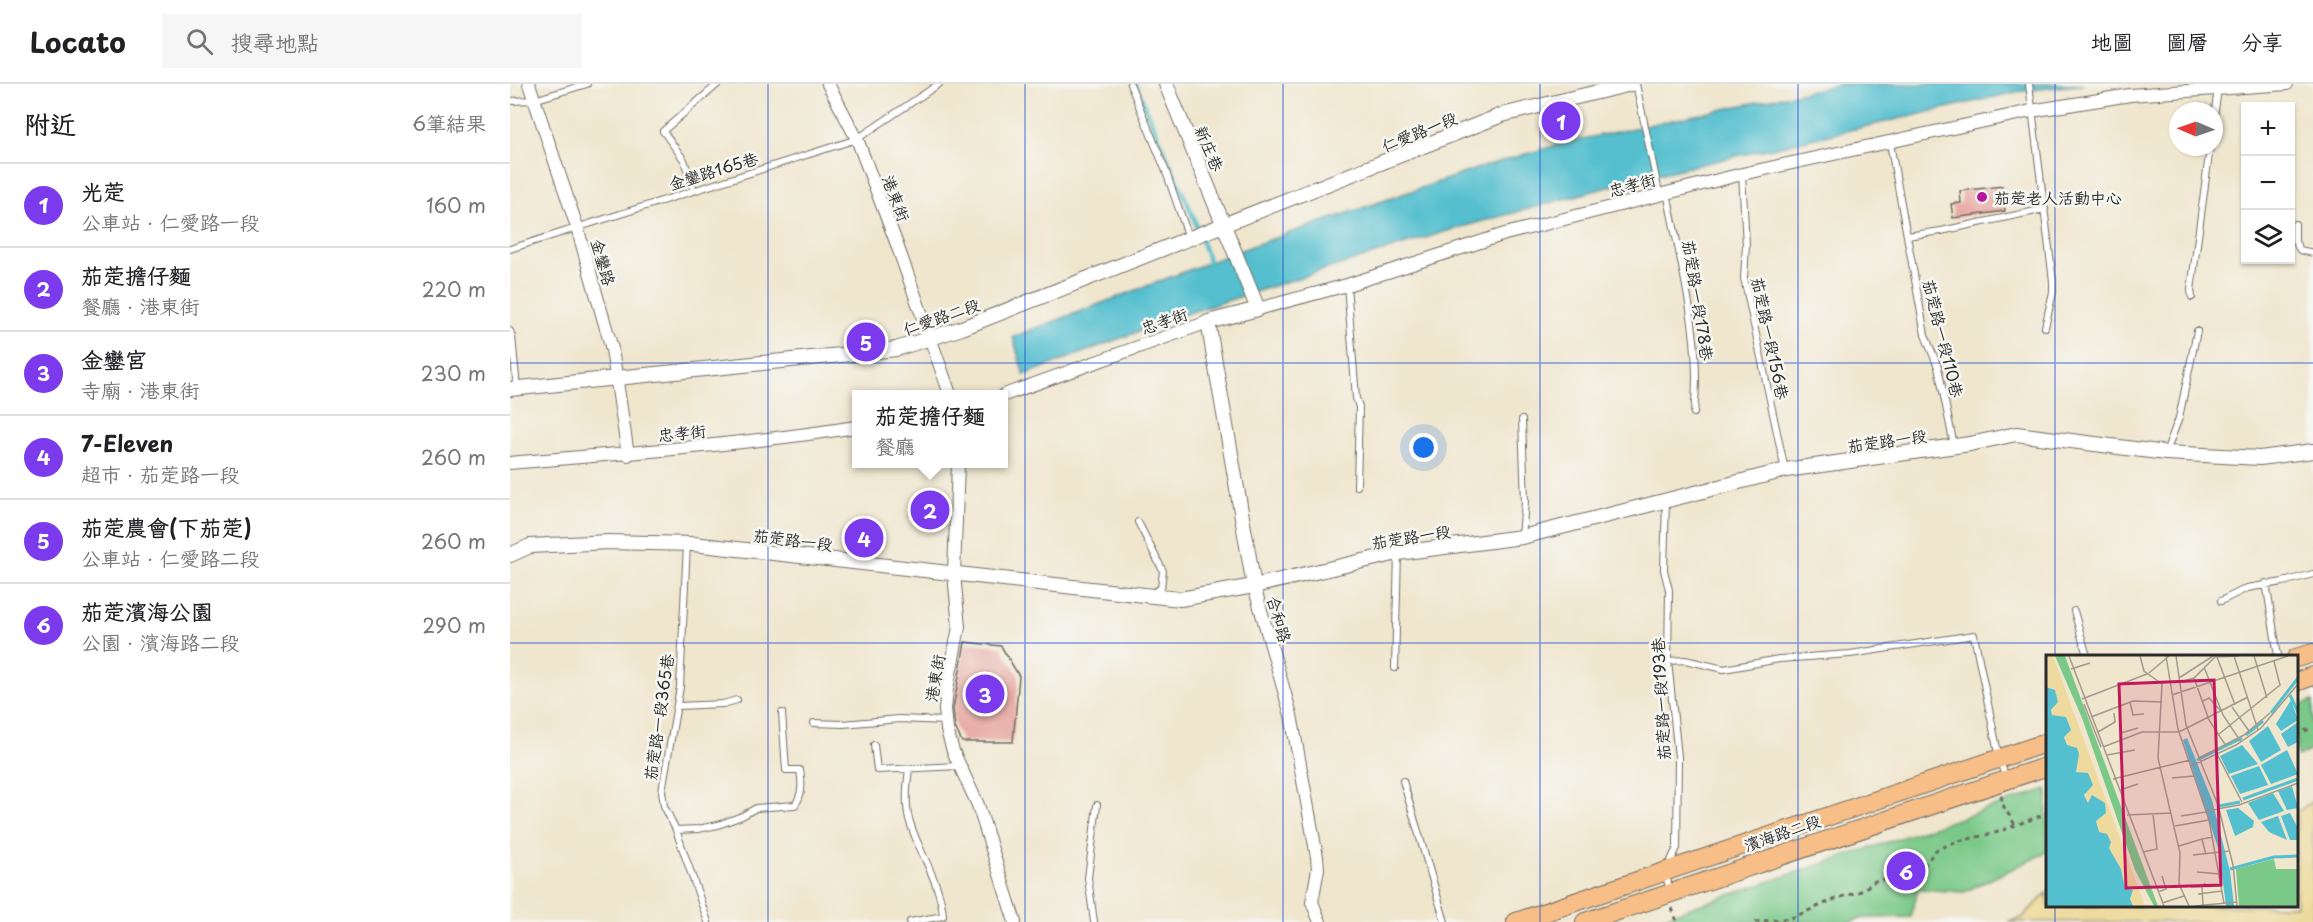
<!DOCTYPE html>
<html lang="zh-TW">
<head>
<meta charset="utf-8">
<style>
	body { margin:0; font-family:"Playpen Sans","LXGW WenKai TC",sans-serif; background:#f6f6f6; color:#202124 }
	.controls { position:absolute; right:18px; top:18px; display:grid; overflow:hidden; border-radius:0px; box-shadow:0 2px 4px #0004 }
	.controls button { width:54px; height:54px; display:grid; place-items:center; padding:0; border:0; border-bottom:2px solid #e0e0e0; background:#fff; color:#202124; font:30px sans-serif }
	.compass { position:absolute; left:1659px; top:18px; width:54px; height:54px; border-radius:50%; background:#fff; box-shadow:0 2px 4px #0004; rotate:272deg }
	.you { position:absolute; left:914px; top:364px; width:21px; height:21px; margin:-15px; border:4px solid #fff; border-radius:50%; background:#1a73e8; box-shadow:0 0 0 9px #1a73e833 }
	.badge { display:grid; place-items:center; width:39px; height:39px; border-radius:50%; background:#7c3aed; color:#fff; font-size:20px; font-weight:700 }
	.pin { position:absolute; translate:-50% -50%; border:3px solid #fff; box-shadow:0 2px 6px #0006 }
	.popup { position:absolute; left:342px; top:306px; width:156px; height:78px; box-sizing:border-box; display:grid; place-content:center; border-radius:0px; background:#fff; filter:drop-shadow(0 2px 4px #0005); font-size:20px; white-space:nowrap; color:#757577 }
	.popup b { font-size:22px; color:#202124 }
	.popup::after { content:''; position:absolute; left:50%; top:100%; margin-left:-12px; border:12px solid transparent; border-top-color:#fff }
	.list { margin:0; padding:0; list-style:none }
	h2 { display:flex; justify-content:space-between; align-items:center; height:78px; margin:0; padding:0 24px; font-size:26px }
	h2 small { font-size:20px; font-weight:400; color:#757577 }
	.list li { display:grid; grid-template-columns:39px 1fr auto; gap:18px; align-items:center; box-sizing:border-box; height:84px; padding:0 24px; border-top:2px solid #e0e0e0 }
	.list b { display:block; font-size:22px; white-space:nowrap }
	.list p { margin:0; font-size:20px; white-space:nowrap; color:#757577 }
	.list em { font-size:20px; font-style:normal; color:#757577 }
	.icon { flex:none; width:33px; height:33px; fill:none; stroke:currentColor; stroke-width:2; stroke-linecap:round; stroke-linejoin:round }
	.map { position:relative; flex:none; width:1803px; height:838px; overflow:hidden }
	header { display:flex; align-items:center; gap:36px; box-sizing:border-box; height:84px; padding:0 30px; background:#fff; border-bottom:2px solid #e0e0e0 }
	header strong { font-size:28px }
	nav { display:flex; gap:33px; margin-inline-start:auto; font-size:21px }
	.search { width:420px; height:54px; background:#f6f6f6; display:flex; align-items:center; gap:15px; box-sizing:border-box; padding:0 21px; border-radius:0px; color:#757577; font-size:22px }
	main { display:flex }
	aside { flex:1; background:#fff }
	.map>svg:first-child { display:block }
	.green { fill:#7ac988; stroke:#527a5a; stroke-width:1.5 }
	.sand { fill:#eeda9e; stroke:#8c8264; stroke-width:1.5 }
	.water { fill:#54bfcf; stroke:#40757d; stroke-width:1.5 }
	.lines { fill:none; stroke-linecap:round; stroke-linejoin:round }
	.stream { stroke:#54bfcf; stroke-width:4.5 }
	.building { fill:#e59891 }
	.service-casing { stroke:#706c64; stroke-width:8 }
	.minor-casing { stroke:#706c64; stroke-width:14 }
	.tertiary-casing { stroke:#706c64; stroke-width:16 }
	.primary-casing { stroke:#706c64; stroke-width:20 }
	.path { stroke:#706c64; stroke-width:3; stroke-dasharray:4.5 4.5; stroke-linecap:butt }
	.service { stroke:#fff; stroke-width:6 }
	.minor { stroke:#fff; stroke-width:12 }
	.tertiary { stroke:#fff; stroke-width:14 }
	.primary { stroke:#f7be87; stroke-width:18 }
	.grid { fill:none; stroke:#1d4ed8; stroke-width:1.5; stroke-opacity:0.55 }
	.poi-dot { fill:#b5179e; stroke:#f6f6f2; stroke-width:2 }
	.labels { text-anchor:middle; dominant-baseline:central; stroke-width:5; stroke-linejoin:round; paint-order:stroke }
	.street-label { font-size:16px; fill:#2b2b2b; stroke:#f6f6f2 }
	.poi-label { font-size:16px; fill:#2b2b2b; stroke:#f6f6f2; text-anchor:start }
	.inset-river { fill:none; stroke:#54bfcf; stroke-width:3 }
	.inset-road { fill:none; stroke:#a19b8d; stroke-width:1.5 }
	.view { fill:#c2185b; fill-opacity:0.15; stroke:#c2185b; stroke-width:3 }
	.inset-edge { fill:none; stroke:#2b2b2b; stroke-width:3 }
</style>
</head>
<body>
<header>
<strong>Locato</strong>
<div class="search"><svg class="icon" aria-label="search" viewBox="0 0 24 24"><circle cx="10" cy="10" r="6"/><path d="M15 15l6 6"/></svg>搜尋地點</div>
<nav><a>地圖</a><a>圖層</a><a>分享</a></nav>
</header>
<main>
<aside>
<h2>附近<small>6筆結果</small></h2>
<ul class="list">
<li><span class="badge">1</span><div><b>光萣</b><p>公車站 · 仁愛路一段</p></div><em>160 m</em></li>
<li><span class="badge">2</span><div><b>茄萣擔仔麵</b><p>餐廳 · 港東街</p></div><em>220 m</em></li>
<li><span class="badge">3</span><div><b>金鑾宮</b><p>寺廟 · 港東街</p></div><em>230 m</em></li>
<li><span class="badge">4</span><div><b>7-Eleven</b><p>超市 · 茄萣路一段</p></div><em>260 m</em></li>
<li><span class="badge">5</span><div><b>茄萣農會(下茄萣)</b><p>公車站 · 仁愛路二段</p></div><em>260 m</em></li>
<li><span class="badge">6</span><div><b>茄萣濱海公園</b><p>公園 · 濱海路二段</p></div><em>290 m</em></li>
</ul>
</aside>
<div class="map">
<svg width="1803" height="838" viewBox="0 0 1803 838">
	<rect width="100%" height="100%" fill="#f6f6f2"/>
	<filter id="ink" filterUnits="userSpaceOnUse"><feTurbulence type="fractalNoise" baseFrequency=".0167" numOctaves="2"/><feDisplacementMap in="SourceGraphic" scale="12" xChannelSelector="R" yChannelSelector="G"/><feConvolveMatrix kernelMatrix="1 2 1 2 8 2 1 2 1" color-interpolation-filters="sRGB"/></filter>
	<filter id="wash" filterUnits="userSpaceOnUse"><feTurbulence type="fractalNoise" baseFrequency=".008" numOctaves="4" result="noise"/><feDisplacementMap in="SourceGraphic" scale="24" xChannelSelector="R" yChannelSelector="G"/><feGaussianBlur stdDeviation="1.35" result="paint"/><feColorMatrix in="noise" values="0 0 0 0 0 0 0 0 0 0 0 0 0 0 0 0 0 1.4 0 .05"/><feComposite in="paint" operator="in"/></filter>
	<g filter="url(#wash)">
		<rect width="100%" height="100%" fill="#f0e6ce"/>
		<path class="green" d="M 1803,617 L 1803,665 L 1787,673 L 1787,622 Z
			M 1537,705 L 1537,768 L 1454,808 L 1408,805 L 1401,833 L 1354,834 L 1340,838 L 1138,838 Z"/>
		<path class="sand" d="M 1803,717 L 1803,838 L 1498,838 L 1512,834 L 1537,809 L 1538,822 L 1786,822 L 1787,728 Z"/>
		<path class="water" d="M 1332,0 L 1574,0 L 1506,8 L 1131,94 L 937,147 L 669,232 L 514,291 L 503,253 L 742,162 L 972,83 L 1054,59 Z"/>
		<g class="lines">
			<path class="stream" d="M 625,0 L 683,132 L 699,178"/>
		</g>
		<g id="blocks">
			<path class="building" d="M 1492,102 L 1495,127 L 1443,134 L 1441,120 L 1451,119 L 1450,107 Z
				M 406,418 L 435,418 L 434,436 L 404,433 Z
				M 455,558 L 491,562 L 509,592 L 503,658 L 452,658 L 445,643 L 443,625 Z"/>
		</g>
	</g>
	<g filter="url(#ink)">
		<use href="#blocks" fill-opacity="0" stroke="#706c64" stroke-width="1.5"/>
		<g class="lines">
			<defs>
				<path id="service" d="M 620,0 L 655,85 L 679,154
					M 1126,0 L 1149,109
					M 1519,0 L 1543,197 L 1543,208 L 1535,243
					M 0,17 L 24,16 L 77,0
					M 1704,33 L 1708,5
					M 1380,59 L 1397,152 L 1431,147 L 1535,125
					M 1232,90 L 1236,161 L 1234,194 L 1275,386
					M 184,107 L 174,76 L 153,47 L 208,0
					M 1157,108 C 1170,179 1193,256 1184,329
					M 1785,140 L 1785,158 L 1790,166 L 1803,169
					M 1397,152 L 1415,251 L 1428,283 L 1444,362
					M 0,165 L 347,55 L 429,0
					M 837,201 L 846,314 L 849,323 L 847,402
					M 1682,213 L 1681,206 L 1700,63
					M 0,247 L 2,253 L 7,304
					M 1656,368 L 1669,334 L 1687,247
					M 1156,416 L 1154,486 L 1159,506 L 1158,577 L 1168,673 L 1167,764 L 1155,789 L 1160,806
					M 628,438 L 653,487 L 651,504 L 641,510
					M 1012,452 L 1015,418 L 1012,336
					M 177,460 L 170,603 L 152,707 L 154,722 L 166,746 L 198,838
					M 1756,499 L 1768,572
					M 1711,517 L 1737,504 L 1773,498 L 1803,490
					M 1564,527 L 1577,572
					M 1158,577 L 1175,576 L 1214,585 L 1269,575 L 1340,570 L 1464,551 L 1489,674 L 1496,695
					M 885,584 L 888,469
					M 167,622 L 213,620 L 227,616
					M 304,639 L 333,640 L 389,635 L 436,637
					M 364,661 L 367,686 L 449,682
					M 399,684 C 397,701 395,719 399,735 C 408,768 431,798 433,832 L 400,838
					M 893,697 L 935,838
					M 166,746 L 188,745 L 208,741 L 232,732 L 246,724 L 285,721 C 293,710 292,698 290,686 L 276,686 L 272,629
					M 584,838 L 578,794 L 587,721"/>
				<path id="minor" d="M 19,0 L 67,143 L 102,265 L 118,371
					M 318,0 L 347,55 L 386,158 L 440,310
					M 748,225 L 837,201 L 995,150 L 1232,90 L 1521,27 L 1620,11 L 1777,0
					M 494,311 L 698,238
					M 0,379 C 116,369 231,361 346,343
					M 448,380 L 444,490 L 449,543 L 437,605 L 435,625 L 437,646 L 443,667 L 468,721 L 505,838
					M 744,502 L 781,631 L 807,773 L 808,785 L 802,818 L 810,838"/>
				<path id="tertiary" d="M 656,0 L 748,225 L 698,238 L 744,502
					M 0,305 L 350,269 L 386,265 L 452,244 L 992,31 L 1121,0
					M 0,471 L 20,462 L 98,458 L 183,460 L 670,515 L 744,502 L 888,469 L 1012,453 L 1276,386 L 1460,360 L 1506,350 L 1656,369 L 1750,374 L 1803,367"/>
				<path id="primary" d="M 1786,574 L 1803,569
					M 1786,598 L 1803,592
					M 1006,838 L 1538,658
					M 1075,838 L 1538,682"/>
			</defs>
			<use href="#service" class="service-casing"/>
			<use href="#minor" class="minor-casing"/>
			<use href="#tertiary" class="tertiary-casing"/>
			<use href="#primary" class="primary-casing"/>
			<path class="path" d="M 1786,650 L 1803,644
				M 1491,712 L 1494,723 L 1505,741
				M 1162,824 L 1167,838
				M 1245,838 L 1281,834 L 1328,814 L 1351,807 L 1365,797 L 1394,792 L 1414,781 L 1426,766 L 1445,758 L 1485,749 L 1538,729"/>
			<use href="#service" class="service"/>
			<use href="#minor" class="minor"/>
			<use href="#tertiary" class="tertiary"/>
			<use href="#primary" class="primary"/>
		</g>
	</g>
	<path class="grid" d="M 258,0 L 258,838M 515,0 L 515,838M 773,0 L 773,838M 1030,0 L 1030,838M 1288,0 L 1288,838M 1545,0 L 1545,572M 0,279 L 1803,279M 0,559 L 1803,559M 1545,822 L 1545,838"/>
	<circle class="poi-dot" cx="1472" cy="113" r="6"/>
	<g class="labels">
		<g class="street-label">
			<text transform="translate(909 47) rotate(-22)">仁愛路一段</text>
			<text transform="translate(700 64) rotate(67)">新庄巷</text>
			<text transform="translate(203 86) rotate(-17)">金鑾路165巷</text>
			<text transform="translate(1122 100) rotate(-15)">忠孝街</text>
			<text transform="translate(387 114) rotate(69)">港東街</text>
			<text transform="translate(94 178) rotate(74)">金鑾路</text>
			<text transform="translate(1189 216) rotate(81)">茄萣路一段178巷</text>
			<text transform="translate(431 232) rotate(-19)">仁愛路二段</text>
			<text transform="translate(654 236) rotate(-19)">忠孝街</text>
			<text transform="translate(1261 254) rotate(78)">茄萣路一段156巷</text>
			<text transform="translate(1434 254) rotate(76)">茄萣路一段110巷</text>
			<text transform="translate(172 348) rotate(-6)">忠孝街</text>
			<text transform="translate(1377 356) rotate(-8)">茄萣路一段</text>
			<text transform="translate(901 452) rotate(-9)">茄萣路一段</text>
			<text transform="translate(283 455) rotate(7)">茄萣路一段</text>
			<text transform="translate(770 535) rotate(74)">合和路</text>
			<text transform="translate(424 594) rotate(-80)">港東街</text>
			<text transform="translate(1150 615) rotate(-93)">茄萣路一段193巷</text>
			<text transform="translate(148 633) rotate(-82)">茄萣路一段365巷</text>
			<text transform="translate(1272 748) rotate(-19)">濱海路二段</text>
		</g>
		<g class="poi-label">
			<text x="1484" y="113">茄萣老人活動中心</text>
		</g>
	</g>
	<g transform="translate(1536 571)">
		<rect width="252" height="252" fill="#f0e6ce"/>
		<path d="M 9,1 L 19,1 L 112,251 L 108,251 L 89,215 L 36,63 ZM 228,204 L 230,214 L 252,214 L 252,251 L 193,251 L 190,214 Z" fill="#7ac988"/>
		<path d="M 0,1 L 7,1 L 99,251 L 87,251 L 84,244 L 87,235 L 80,233 L 72,208 L 53,177 L 18,81 L 25,75 L 20,62 L 6,60 L 9,35 L 0,32 Z" fill="#eeda9e"/>
		<path d="M 0,32 L 9,35 L 12,47 L 5,55 L 6,60 L 20,62 L 25,75 L 18,82 L 21,90 L 31,93 L 33,99 L 30,117 L 42,118 L 47,130 L 38,140 L 42,148 L 46,140 L 59,148 L 60,158 L 50,166 L 53,177 L 61,179 L 65,187 L 63,193 L 75,214 L 79,233 L 87,235 L 84,244 L 87,251 L 0,251 ZM 245,45 L 252,65 L 235,76 L 230,69 ZM 252,67 L 252,87 L 242,92 L 235,79 ZM 222,71 L 235,95 L 215,107 L 203,86 ZM 141,83 L 166,145 L 184,216 L 188,251 L 180,251 L 173,196 L 137,85 ZM 196,90 L 212,109 L 183,119 L 174,101 ZM 241,95 L 252,119 L 225,129 L 215,110 ZM 213,111 L 222,130 L 194,139 L 185,121 ZM 246,131 L 252,153 L 241,155 L 232,136 ZM 227,138 L 238,156 L 213,165 L 202,148 ZM 192,153 L 208,166 L 207,172 L 189,181 L 180,155 ZM 244,158 L 252,173 L 252,185 L 244,185 L 235,161 ZM 232,161 L 241,185 L 223,177 L 215,167 Z" fill="#54bfcf"/>
		<path class="inset-river" d="M 244,40 L 252,57M 225,58 L 252,23M 200,80 L 217,66M 151,105 L 196,83M 197,144 L 252,124M 173,151 L 194,147M 184,214 L 228,202 L 252,201"/>
		<path class="inset-road" d="M 23,1 L 118,251M 94,1 L 98,16 L 116,29 L 112,103 L 134,198 L 133,229 L 143,251M 120,1 L 132,74 L 163,165 L 178,248M 130,1 L 140,70 L 172,150 L 187,210 L 191,251M 188,1 L 212,75M 208,1 L 221,43M 171,2 L 189,50M 158,12 L 177,60 L 195,87M 25,14 L 44,8M 103,18 L 123,1M 133,23 L 167,1M 148,23 L 163,65 L 180,91M 134,27 L 148,23 L 169,2 L 193,1M 126,40 L 242,1M 36,44 L 101,19M 157,46 L 163,43 L 175,56M 84,47 L 87,60 L 98,59M 38,49 L 55,92M 186,52 L 203,76M 45,62 L 87,46 L 116,47M 74,71 L 75,78 L 92,73M 52,77 L 69,67 L 68,58M 173,79 L 234,30 L 228,6M 57,92 L 96,77 L 133,77 L 202,42M 171,99 L 196,147M 61,100 L 89,95M 153,103 L 198,80 L 224,58M 145,111 L 190,90 L 215,73 L 252,29M 126,123 L 148,121M 67,124 L 144,105M 74,135 L 92,129M 160,156 L 193,150 L 252,128M 81,160 L 125,158M 135,161 L 160,157M 129,171 L 163,165M 133,191 L 156,184M 97,197 L 111,194 L 107,159M 147,200 L 184,196M 160,200 L 156,184 L 167,182M 151,217 L 174,219M 145,232 L 176,231M 112,237 L 120,234 L 116,221M 152,239 L 176,236M 116,248 L 138,241M 157,250 L 156,232 L 159,228M 149,251 L 190,247"/>
		<path class="view" d="M 168,25 L 175,230 L 80,233 L 73,29 Z"/>
		<rect width="252" height="252" class="inset-edge"/>
	</g>
</svg>
<div class="controls">
<button>+</button>
<button>−</button>
<button><svg class="icon" aria-label="layers" viewBox="0 0 24 24"><path d="M12 4l9 5-9 5-9-5zM3 14l9 5 9-5"/></svg></button>
</div>
<svg class="compass" viewBox="-18 -18 36 36"><path d="M0-13l5 13h-10z" fill="#e53935"/><path d="M0 13l5-13h-10z" fill="#757577"/></svg>
<div class="you"></div>
<div class="pin badge" style="left:1051px;top:37px">1</div>
<div class="pin badge" style="left:420px;top:426px">2</div>
<div class="popup"><b>茄萣擔仔麵</b>餐廳</div>
<div class="pin badge" style="left:475px;top:610px">3</div>
<div class="pin badge" style="left:354px;top:454px">4</div>
<div class="pin badge" style="left:356px;top:258px">5</div>
<div class="pin badge" style="left:1396px;top:787px">6</div>
</div>
</main>
</body>
</html>
